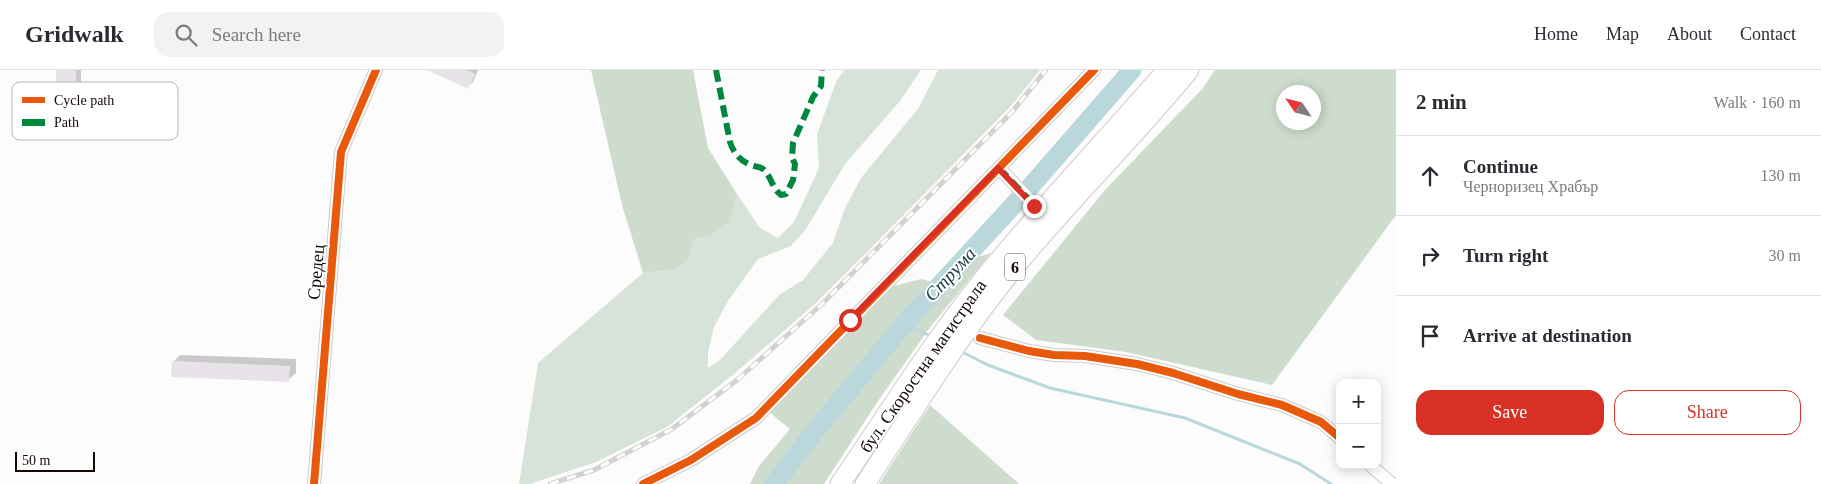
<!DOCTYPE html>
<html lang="en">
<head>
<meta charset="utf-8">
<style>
	body { margin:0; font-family:Georgia,serif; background:#f2f2f3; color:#2b2b33 }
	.controls { position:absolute; right:15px; bottom:15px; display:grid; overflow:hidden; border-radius:10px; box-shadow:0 2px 12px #0003 }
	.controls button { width:45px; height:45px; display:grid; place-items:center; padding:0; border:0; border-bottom:1px solid #e1e1e2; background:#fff; color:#2b2b33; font:25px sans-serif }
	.compass { position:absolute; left:1276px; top:15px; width:45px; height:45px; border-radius:50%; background:#fff; box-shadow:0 2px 12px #0003; rotate:305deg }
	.scale { position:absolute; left:15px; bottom:12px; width:80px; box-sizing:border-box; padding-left:5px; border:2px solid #140804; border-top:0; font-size:14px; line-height:18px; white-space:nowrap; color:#140804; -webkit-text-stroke:4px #fff; paint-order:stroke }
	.stop { position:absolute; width:15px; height:15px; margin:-11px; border:4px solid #d93025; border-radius:50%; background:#fff }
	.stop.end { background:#d93025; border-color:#fff; box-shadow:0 1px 5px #0008 }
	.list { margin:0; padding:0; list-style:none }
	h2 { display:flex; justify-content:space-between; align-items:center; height:65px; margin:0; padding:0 20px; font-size:21px }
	h2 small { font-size:16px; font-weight:400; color:#7c7c81 }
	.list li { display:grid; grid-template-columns:32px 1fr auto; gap:15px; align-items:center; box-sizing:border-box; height:80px; padding:0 20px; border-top:1px solid #e1e1e2 }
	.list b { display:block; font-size:19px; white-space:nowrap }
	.list p { margin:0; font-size:16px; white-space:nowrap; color:#7c7c81 }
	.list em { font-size:16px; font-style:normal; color:#7c7c81 }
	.actions { display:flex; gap:10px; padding:15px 20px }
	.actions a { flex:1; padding:11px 0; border:1px solid #d93025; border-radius:15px; text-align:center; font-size:18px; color:#d93025 }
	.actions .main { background:#d93025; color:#fff }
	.icon { flex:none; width:28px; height:28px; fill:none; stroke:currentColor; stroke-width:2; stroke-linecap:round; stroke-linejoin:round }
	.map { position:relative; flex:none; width:1396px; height:414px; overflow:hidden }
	header { display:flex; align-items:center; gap:30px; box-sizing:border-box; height:70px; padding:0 25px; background:#fff; border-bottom:1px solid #e1e1e2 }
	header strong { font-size:24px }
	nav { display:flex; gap:28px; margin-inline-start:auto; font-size:18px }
	.search { width:350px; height:45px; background:#f2f2f3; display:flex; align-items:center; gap:12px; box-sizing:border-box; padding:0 18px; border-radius:15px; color:#7c7c81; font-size:19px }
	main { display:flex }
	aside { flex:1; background:#fff }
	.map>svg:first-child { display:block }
	.green { fill:#d7e3d8 }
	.forest { fill:#cddccd; fill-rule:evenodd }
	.shadow { fill:#0003 }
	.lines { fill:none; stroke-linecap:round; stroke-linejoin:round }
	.stream { stroke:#bad8dc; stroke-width:3 }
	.river { stroke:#bad8dc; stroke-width:19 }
	.building { fill:#e8e3e9 }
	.minor-casing { stroke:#d2cac8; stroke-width:14 }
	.highway-casing { stroke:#d2cac8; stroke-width:21 }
	.minor { stroke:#fff; stroke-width:12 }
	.highway { stroke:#fff; stroke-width:19 }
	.rail-casing { stroke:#d3d2d2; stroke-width:5 }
	.rail { stroke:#fff; stroke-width:3; stroke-dasharray:9; stroke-linecap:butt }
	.quiet { stroke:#00873e; stroke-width:6; stroke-dasharray:12 6; stroke-linecap:butt }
	.cycleway-casing { stroke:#fff; stroke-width:11 }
	.cycleway { stroke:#e8590c; stroke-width:8 }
	.route { stroke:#d93025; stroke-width:6 }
	.labels { text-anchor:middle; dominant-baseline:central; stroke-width:4; stroke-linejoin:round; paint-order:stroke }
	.shield { fill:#fff; stroke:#5a524f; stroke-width:1 }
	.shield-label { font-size:16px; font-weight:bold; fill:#140804 }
	.street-label { font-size:18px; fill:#140804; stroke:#fff }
	.water-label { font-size:19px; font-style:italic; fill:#133d42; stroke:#fff }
	.key { fill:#fff; stroke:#b8b5b4; stroke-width:1 }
	.key-label { font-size:14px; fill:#140804 }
</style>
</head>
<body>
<header>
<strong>Gridwalk</strong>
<div class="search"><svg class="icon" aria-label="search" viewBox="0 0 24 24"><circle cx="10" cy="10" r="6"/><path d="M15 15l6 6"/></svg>Search here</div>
<nav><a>Home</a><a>Map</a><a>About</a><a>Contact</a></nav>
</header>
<main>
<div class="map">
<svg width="1396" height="414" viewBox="0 0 1396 414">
	<rect width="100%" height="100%" fill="#fcfcfc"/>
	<path class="green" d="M 844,0 L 921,0 L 900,31 L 845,94 L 806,159 L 791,176 L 758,189 L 728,231 L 714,257 L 708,282 L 708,298 L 720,290 L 779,225 L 803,210 L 833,173 L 845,138 L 861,108 L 918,39 L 938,0 L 1040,0 L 1010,37 L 876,173 L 815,234 L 734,304 L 667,357 L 596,392 L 530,414 L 519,414 L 538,293 L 643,203 L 676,199 L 689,189 L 694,169 L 709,166 L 729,154 L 737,124 L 760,158 L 778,168 L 794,152 L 819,98 L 817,64 L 836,12 Z"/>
	<path class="forest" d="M 591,0 L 693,0 L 708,78 L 737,124 L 729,154 L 709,166 L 694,169 L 689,189 L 676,199 L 643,203 L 622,135 Z
		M 1215,0 L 1396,0 L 1396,145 L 1272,315 L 1126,282 L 1036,270 L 1003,245 L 1105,120 L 1203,18 ZM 1314,22 L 1314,52 L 1284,52 L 1284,22 Z
		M 991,183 L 931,256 L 878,331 L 824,414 L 750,414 L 759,396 L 790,359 L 769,342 L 890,217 L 921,209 L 949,216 L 974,188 Z
		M 930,335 L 1019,414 L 879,414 Z"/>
	<path class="shadow" d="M 57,0 L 81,0 L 81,31 L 79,33 L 79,50 L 76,54 Z
		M 430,0 L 478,0 L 473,12 L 467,17 Z
		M 180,285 L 296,289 L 296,303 L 288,310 L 173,292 Z"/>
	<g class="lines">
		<path class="stream" d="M 905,253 L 930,266
			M 964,283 L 988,295 L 1050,318 L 1185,348 L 1300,394 L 1331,414"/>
		<path class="river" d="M 774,414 L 815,361 L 905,253 L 1031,116 L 1132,0"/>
	</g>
	<path class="building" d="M 56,0 L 76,0 L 76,55 L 56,55 Z
		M 427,0 L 467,0 L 475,4 L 468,19 Z
		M 172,291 L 290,296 L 289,312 L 171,307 Z"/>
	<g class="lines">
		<defs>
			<path id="minor" d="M 999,98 L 1041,142
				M 980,268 L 1029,281 L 1054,285 L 1085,286 L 1137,294 L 1173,303 L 1238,324 L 1282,335 L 1321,352 L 1340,368
				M 1370,395 L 1392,414
				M 314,414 L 341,82 L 376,0
				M 643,414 L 691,390 L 756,348 L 1094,0"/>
			<path id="highway" d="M 840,414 C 888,344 933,271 986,206 C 1044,135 1107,69 1167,0
				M 865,414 C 914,340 961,262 1018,193 C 1073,127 1135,66 1189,0"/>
		</defs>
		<use href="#minor" class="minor-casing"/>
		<use href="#highway" class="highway-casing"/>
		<use href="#minor" class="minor"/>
		<use href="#highway" class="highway"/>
		<defs>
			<path id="rail" d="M 550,414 L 594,400 L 672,359 L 737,310 L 821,235 L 1012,42 L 1046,0"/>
		</defs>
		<use href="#rail" class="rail-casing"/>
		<use href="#rail" class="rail"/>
		<path class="quiet" d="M 716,0 L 730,72 C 733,82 740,91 751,95 C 755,97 759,96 763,99 C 771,106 772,118 781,125 L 786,124 L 793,110 L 795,94 L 792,88 L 793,73 L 813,27 L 821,16 L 822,0
			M 999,98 L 1041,142"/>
		<defs>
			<path id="cycleway" d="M 980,268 L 1029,281 L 1054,285 L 1085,286 L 1137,294 L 1173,303 L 1238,324 L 1282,335 L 1321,352 L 1340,368
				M 314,414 L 341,82 L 376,0
				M 643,414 L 691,390 L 756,348 L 1094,0"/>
		</defs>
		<use href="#cycleway" class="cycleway-casing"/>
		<use href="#cycleway" class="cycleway"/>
	</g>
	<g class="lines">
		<path class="route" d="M 850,250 L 998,98 L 1034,136"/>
	</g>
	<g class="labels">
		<rect class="shield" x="1005" y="183.5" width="20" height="27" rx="4"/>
		<g class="shield-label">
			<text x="1015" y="197">6</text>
		</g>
		<g class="street-label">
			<text transform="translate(316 202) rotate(-85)">Средец</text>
			<text transform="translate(923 296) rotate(-55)">бул. Скоростна магистрала</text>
		</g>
		<g class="water-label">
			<text transform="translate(950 204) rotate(-47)">Струма</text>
		</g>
	</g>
	<rect x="12" y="12" width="166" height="58" rx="8" class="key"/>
	<rect x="22" y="27" width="23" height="6" fill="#e8590c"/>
	<rect x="22" y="49" width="23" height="7" fill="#00873e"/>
	<g class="key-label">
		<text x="54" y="35">Cycle path</text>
		<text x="54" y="57">Path</text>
	</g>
</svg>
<div class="controls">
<button>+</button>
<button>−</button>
</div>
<svg class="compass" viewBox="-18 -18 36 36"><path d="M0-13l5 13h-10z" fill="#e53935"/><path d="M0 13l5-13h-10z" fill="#7c7c81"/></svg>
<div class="scale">50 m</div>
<div class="stop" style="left:850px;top:250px"></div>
<div class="stop end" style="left:1034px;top:136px"></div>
</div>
<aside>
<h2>2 min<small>Walk · 160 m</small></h2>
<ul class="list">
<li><svg class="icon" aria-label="ahead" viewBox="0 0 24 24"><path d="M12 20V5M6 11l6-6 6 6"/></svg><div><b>Continue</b><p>Черноризец Храбър</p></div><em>130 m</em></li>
<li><svg class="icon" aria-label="right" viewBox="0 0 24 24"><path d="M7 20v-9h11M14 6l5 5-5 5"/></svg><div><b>Turn right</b></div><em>30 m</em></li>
<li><svg class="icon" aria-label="arrive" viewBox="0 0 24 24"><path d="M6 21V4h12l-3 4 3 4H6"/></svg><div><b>Arrive at destination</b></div></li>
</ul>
<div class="actions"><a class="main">Save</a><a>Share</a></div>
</aside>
</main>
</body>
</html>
